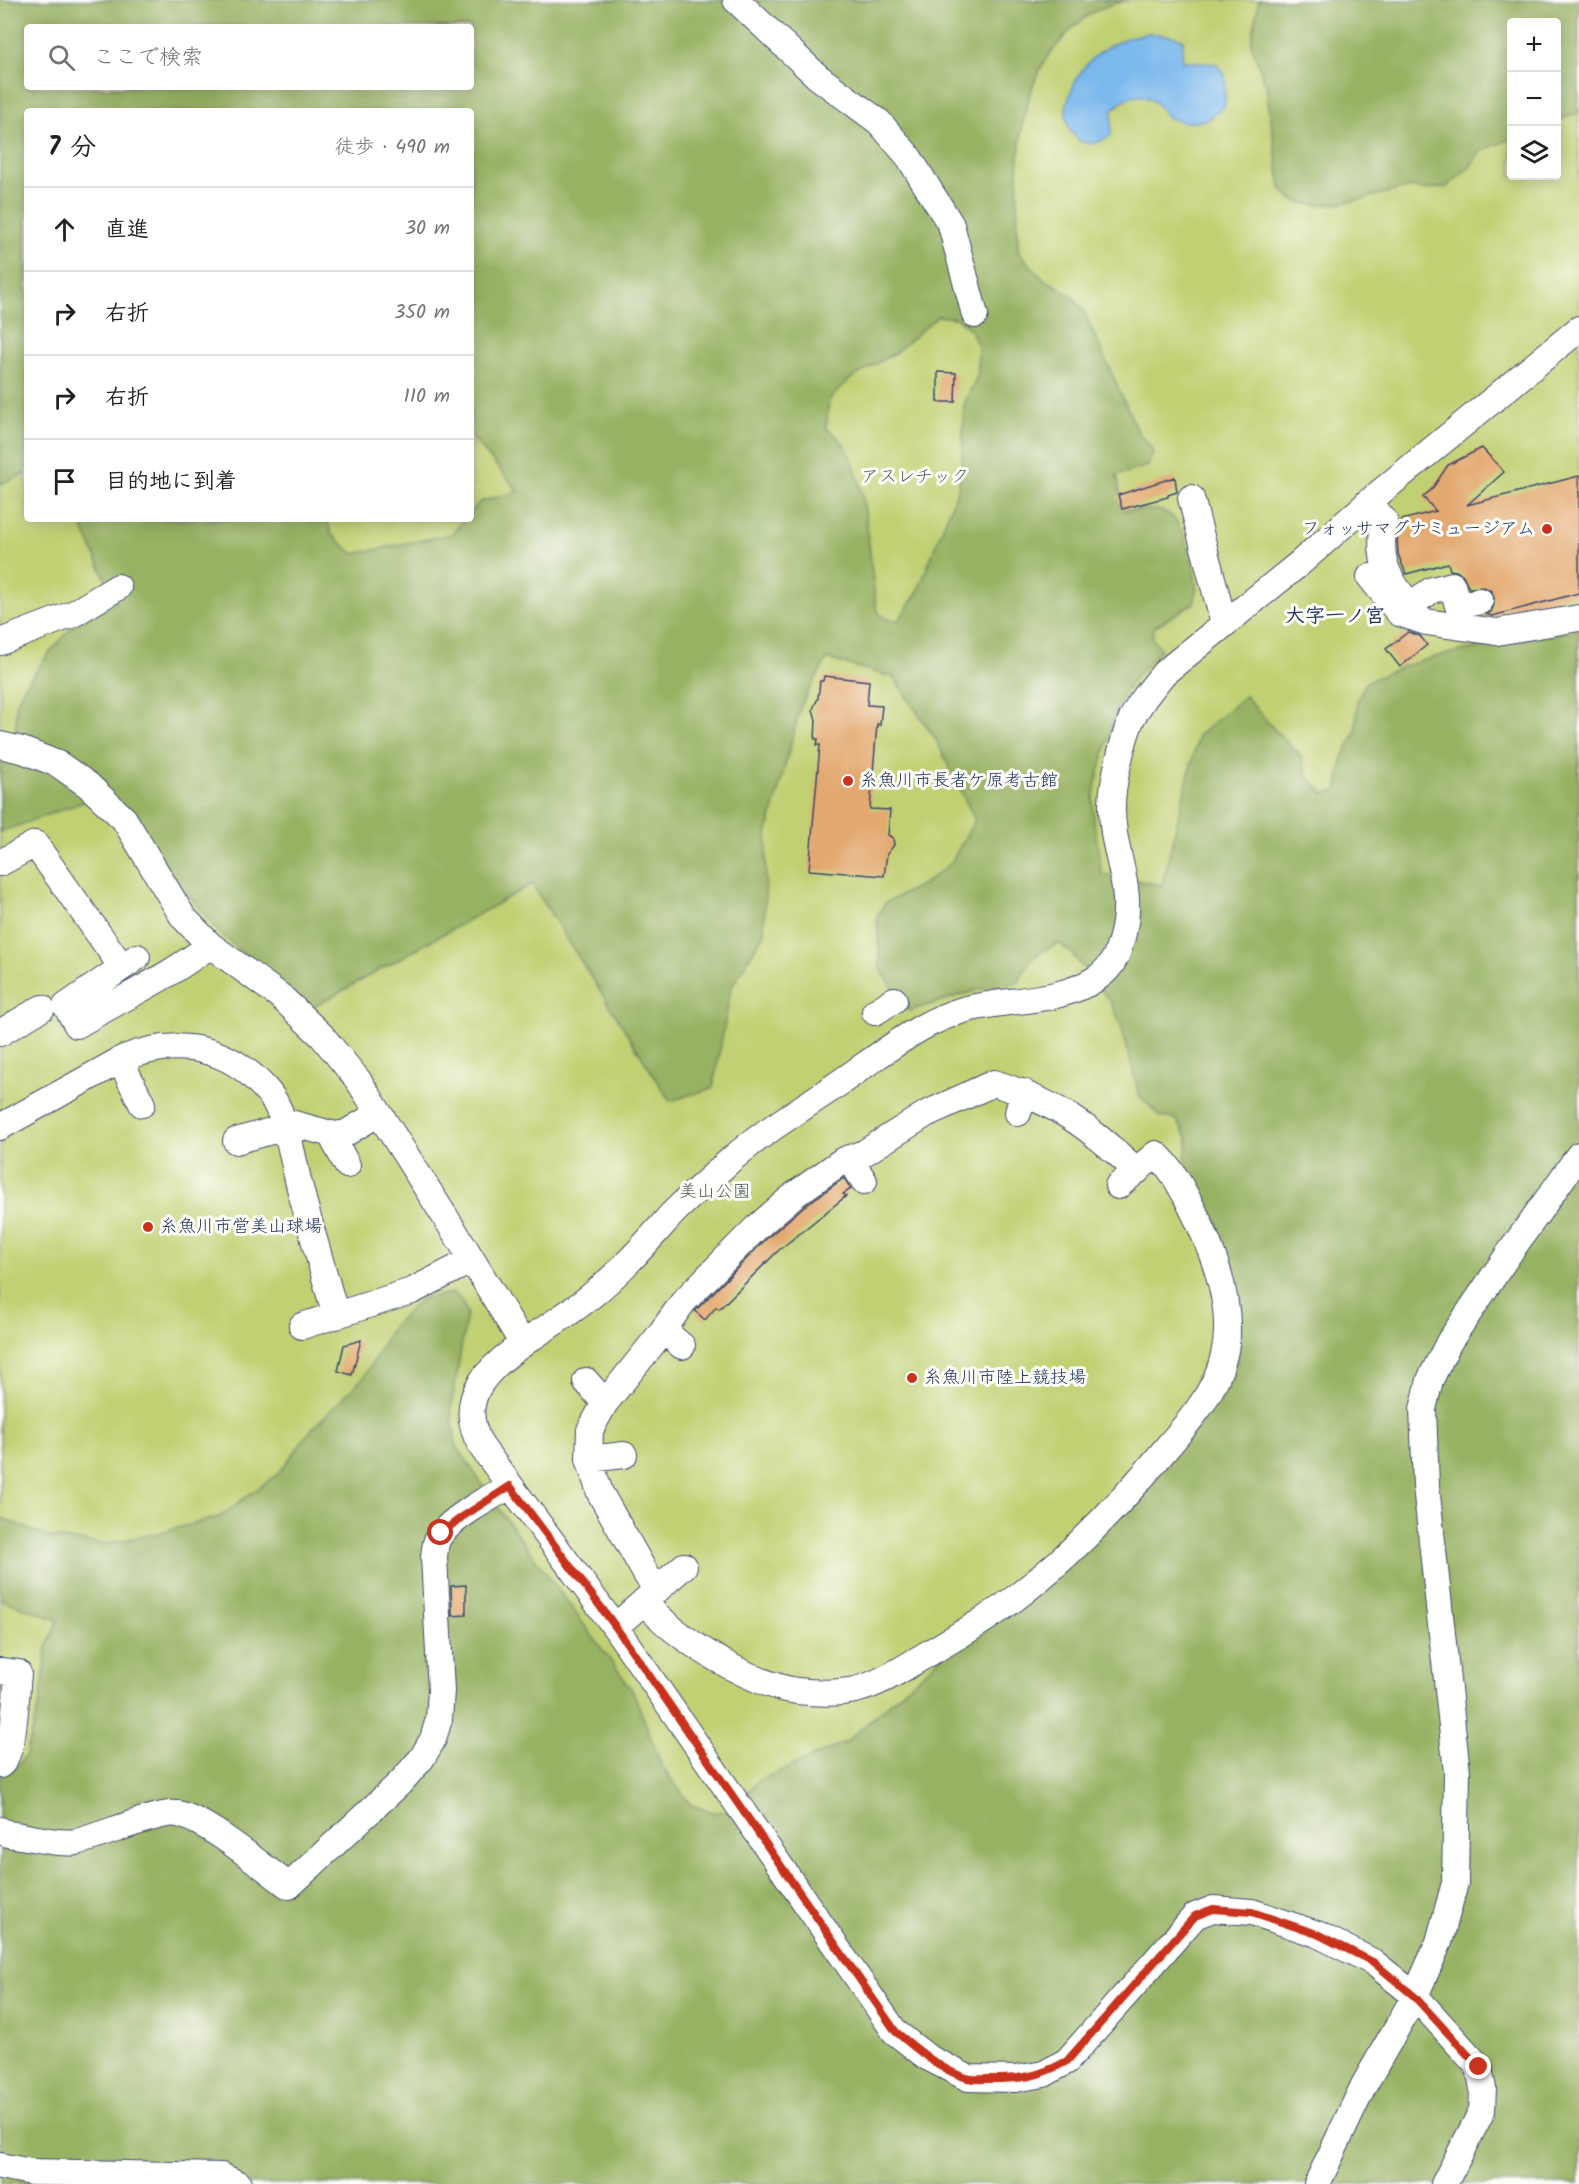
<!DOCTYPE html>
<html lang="ja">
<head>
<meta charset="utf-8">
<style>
	body { margin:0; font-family:Kalam,"Klee One",sans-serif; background:#f6f6f6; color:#202124 }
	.controls { position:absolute; right:18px; top:18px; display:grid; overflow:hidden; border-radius:6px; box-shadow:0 3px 15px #0003 }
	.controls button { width:54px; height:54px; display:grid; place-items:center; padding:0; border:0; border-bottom:2px solid #e0e0e0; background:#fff; color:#202124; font:30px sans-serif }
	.stop { position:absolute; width:18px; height:18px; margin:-14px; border:4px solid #c8321e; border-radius:50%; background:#fff }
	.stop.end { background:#c8321e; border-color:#fff; box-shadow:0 2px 6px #0008 }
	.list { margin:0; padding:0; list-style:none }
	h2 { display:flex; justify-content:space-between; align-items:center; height:78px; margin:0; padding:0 24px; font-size:26px }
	h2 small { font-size:20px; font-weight:400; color:#757577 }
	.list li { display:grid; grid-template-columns:39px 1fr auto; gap:18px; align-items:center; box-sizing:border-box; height:84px; padding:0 24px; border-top:2px solid #e0e0e0 }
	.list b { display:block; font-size:22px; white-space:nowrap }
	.list em { font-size:20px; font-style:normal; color:#757577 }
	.icon { flex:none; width:33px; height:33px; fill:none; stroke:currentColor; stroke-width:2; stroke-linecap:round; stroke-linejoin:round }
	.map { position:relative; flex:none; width:1579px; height:2184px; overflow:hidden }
	.search { position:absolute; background:#fff; box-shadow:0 3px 15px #0003; left:24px; top:24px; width:450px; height:66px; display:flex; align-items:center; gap:15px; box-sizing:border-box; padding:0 21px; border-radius:6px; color:#757577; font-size:22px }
	.panel { position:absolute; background:#fff; box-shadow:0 3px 15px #0003; left:24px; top:108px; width:450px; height:414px; border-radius:6px }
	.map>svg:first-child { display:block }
	.green { fill:#c1d072; stroke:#6e8068; stroke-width:1.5; fill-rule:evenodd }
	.forest { fill:#98b264; stroke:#5a7061; stroke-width:1.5; fill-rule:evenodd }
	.water { fill:#7ab8ed; stroke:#4a74a6; stroke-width:1.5 }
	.building { fill:#e3a96f }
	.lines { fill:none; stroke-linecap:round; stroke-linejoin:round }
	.minor-casing { stroke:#3c496d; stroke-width:28 }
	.minor { stroke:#fff; stroke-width:26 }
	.route { stroke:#c8321e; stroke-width:8 }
	.poi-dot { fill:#c8321e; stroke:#fdfcf7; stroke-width:2 }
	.labels { text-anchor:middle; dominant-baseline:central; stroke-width:6; stroke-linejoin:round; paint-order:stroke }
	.park-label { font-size:18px; fill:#4d5f64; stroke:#fdfcf7 }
	.poi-label { font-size:18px; fill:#1b2f5e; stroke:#fdfcf7; text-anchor:start }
	.neighbourhood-label { font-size:20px; font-weight:bold; fill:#1b2f5e; stroke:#fdfcf7 }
</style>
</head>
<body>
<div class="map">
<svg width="1579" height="2184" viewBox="0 0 1579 2184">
	<rect width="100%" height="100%" fill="#fdfcf7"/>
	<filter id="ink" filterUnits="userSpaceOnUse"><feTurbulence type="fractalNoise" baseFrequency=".0167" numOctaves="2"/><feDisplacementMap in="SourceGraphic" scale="12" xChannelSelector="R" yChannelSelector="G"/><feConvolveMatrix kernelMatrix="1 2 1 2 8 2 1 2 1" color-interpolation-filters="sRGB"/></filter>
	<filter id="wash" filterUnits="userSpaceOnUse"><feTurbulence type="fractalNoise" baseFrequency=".008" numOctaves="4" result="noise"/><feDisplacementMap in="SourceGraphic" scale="24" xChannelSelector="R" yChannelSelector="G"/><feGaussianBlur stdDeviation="1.35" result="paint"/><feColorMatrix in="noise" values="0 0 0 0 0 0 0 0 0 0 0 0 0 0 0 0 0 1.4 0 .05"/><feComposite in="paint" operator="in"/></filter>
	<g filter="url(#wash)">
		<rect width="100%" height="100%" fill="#f5dcc0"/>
		<path class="green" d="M 0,0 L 1531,0 L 1512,22 L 1512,176 L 1556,176 L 1557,63 L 1579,90 L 1579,1109 L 1279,2184 L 0,2016 ZM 27,27 L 471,27 L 471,87 L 27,87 ZM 27,111 L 471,111 L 471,519 L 27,519 Z"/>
		<path class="forest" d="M 0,0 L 1130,0 C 1102,4 1078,19 1061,41 C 1056,47 1050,52 1046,59 C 1013,110 1017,193 1018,252 L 1043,279 L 1058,287 L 1076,300 L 1083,310 L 1140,436 L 1148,443 L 1153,452 L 1148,466 L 1117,475 L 1123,510 C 1136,510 1151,508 1165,512 C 1184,519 1194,565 1196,584 C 1197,590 1195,597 1194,603 L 1154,627 L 1152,638 L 1161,650 L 1132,681 L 1117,707 L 1096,783 L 1093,800 L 1094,823 L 1102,874 L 1162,885 L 1198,736 L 1245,696 L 1273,728 L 1301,756 L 1308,778 L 1324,793 L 1337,791 L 1343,758 L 1356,730 L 1357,702 L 1365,683 C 1429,650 1509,643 1579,630 L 1579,2184 L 0,2184 L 0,1775 L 13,1770 L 26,1755 L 41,1697 L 47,1647 L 58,1620 L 0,1599 L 0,1517 L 48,1537 L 104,1544 L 154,1534 L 219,1517 L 279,1473 L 311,1430 L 364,1377 L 392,1327 L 422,1298 L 454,1293 L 461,1300 L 467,1313 L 451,1409 L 456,1445 L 495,1504 L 633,1691 L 662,1767 L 691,1805 L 713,1812 L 731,1811 L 758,1781 L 846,1742 L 1198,1428 L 1237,1362 L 1231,1282 L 1192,1187 L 1185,1160 L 1188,1139 L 1176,1119 L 1161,1117 L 1139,1095 L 1121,1024 L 1110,1001 L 1074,956 L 1059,943 C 1037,953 1029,958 1019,982 L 984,988 L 909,1011 L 880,968 L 877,916 L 885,903 L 925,883 L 950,864 L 975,820 L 935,738 L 893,677 L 827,659 L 801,705 L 767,834 L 764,933 L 731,988 L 713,1088 L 670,1101 L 532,884 L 310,1009 L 219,933 L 108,793 L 0,832 L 0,736 L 16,736 L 16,704 L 23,689 L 50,652 L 75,624 L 116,603 L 79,519 L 327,519 L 331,534 L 354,554 L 452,534 L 465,519 L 471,519 L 471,512 L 480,502 L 518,491 L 471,436 L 471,111 L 27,111 L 27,473 L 0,484 ZM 27,27 L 471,27 L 471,87 L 27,87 ZM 938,316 L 956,318 L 971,330 L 978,347 L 978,374 L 964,405 L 962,463 L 958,489 L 917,593 L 899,620 L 887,619 L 877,611 C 868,562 870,484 843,443 C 839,437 832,432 826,428 L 829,400 L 850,379 L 895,353 Z
			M 1259,0 L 1579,0 L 1579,112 L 1557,121 L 1556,22 L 1512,22 L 1511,139 L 1481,151 L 1470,167 L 1446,187 L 1423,190 L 1412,187 C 1379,192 1303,224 1281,188 L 1266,86 L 1251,44 Z"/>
		<path class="water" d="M 1149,33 L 1173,36 L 1183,39 L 1182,61 L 1216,64 L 1225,75 L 1225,102 L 1223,108 L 1207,119 L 1196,122 L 1183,122 L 1167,117 C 1152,92 1133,89 1112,110 L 1111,135 C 1087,154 1065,138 1066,109 C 1067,102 1070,94 1073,87 C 1086,55 1116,38 1149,33 Z"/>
		<g id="blocks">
			<path class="building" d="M 938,372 L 956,373 L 955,402 L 938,402 Z
				M 1482,448 L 1504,472 L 1467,505 L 1579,476 L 1579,593 L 1492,616 L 1486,614 L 1491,612 L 1494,605 L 1494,597 L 1491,591 L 1484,587 L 1469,588 L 1463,575 L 1456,571 L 1450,570 L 1448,563 L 1406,574 L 1398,554 L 1397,535 L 1400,532 L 1399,523 L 1401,523 L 1401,520 L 1436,511 L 1423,497 L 1432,489 L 1448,465 Z
				M 1175,477 L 1177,492 L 1168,495 L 1168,497 L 1122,509 L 1118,495 Z
				M 1408,632 L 1420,636 L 1427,645 L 1400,667 L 1386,649 Z
				M 824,676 L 869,681 L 867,705 L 882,706 L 880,725 L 877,724 L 870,809 L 890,810 L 888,835 L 893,838 L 894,845 L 887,854 L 884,876 L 809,870 L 820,745 L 817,745 L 818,739 L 815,739 L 816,720 L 813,709 L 818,698 L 820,681 L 823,681 Z
				M 844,1178 L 851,1189 L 843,1194 L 846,1196 L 779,1250 L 719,1309 L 716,1307 L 705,1320 L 695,1311 L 765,1240 L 802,1208 Z
				M 361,1340 L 352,1375 L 338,1371 L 344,1345 Z
				M 466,1585 L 466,1615 L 452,1616 L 451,1586 Z"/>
		</g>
	</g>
	<g filter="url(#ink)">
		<use href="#blocks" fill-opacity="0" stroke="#3c496d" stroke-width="1.5"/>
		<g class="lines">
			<defs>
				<path id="minor" d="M 736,0 L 818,77 L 879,122 L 908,156 L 951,225 L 975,315
					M 1191,498 L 1224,624
					M 1368,502 L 1384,520 C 1378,559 1385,576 1410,605 L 1432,590 L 1452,585 L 1458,606 L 1480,601
					M 1370,577 L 1399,613 L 1426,622 L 1497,632 L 1579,618
					M 0,642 L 73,614 L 118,587
					M 0,745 L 22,750 L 58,764 L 88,785 L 124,819 L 183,917 L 210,945 L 280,996 L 322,1036 L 358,1080 L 463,1245 L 523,1344
					M 0,863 L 35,844 L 122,967
					M 137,957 L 66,1006 L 77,1025 C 122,998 169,977 210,945
					M 875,1012 L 894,1000
					M 0,1033 L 42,1008
					M 120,1060 L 142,1104
					M 1018,1113 L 1023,1092
					M 283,1121 L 335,1135 L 346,1133 L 379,1113
					M 0,1127 L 124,1058 C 167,1041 212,1043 249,1073 C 259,1082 270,1092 276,1104 C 289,1129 293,1161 300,1188 C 311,1231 324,1273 336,1316
					M 331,1135 L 347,1165
					M 236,1141 L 285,1127
					M 849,1158 L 864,1181
					M 302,1326 L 412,1291 L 472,1260
					M 663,1330 L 682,1346
					M 586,1381 L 605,1403
					M 589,1459 L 624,1455
					M 657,1589 L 647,1576 L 600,1493 L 589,1459 L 590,1430 L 605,1403 L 658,1337 L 684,1301 L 755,1229 L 793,1196 L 842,1161 L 864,1153 L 926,1114 L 994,1083 C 1058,1103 1088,1126 1137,1171
					M 644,1601 C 674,1638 750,1684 797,1691 C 815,1693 836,1694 855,1690 C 880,1684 902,1669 924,1656 C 955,1638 986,1620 1014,1599 C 1072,1555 1123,1501 1169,1445 C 1192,1418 1216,1391 1224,1355 C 1236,1306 1211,1245 1189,1202 C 1180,1185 1171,1167 1156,1154 L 1118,1186
					M 615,1627 L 684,1566
					M 0,1671 L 18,1673 C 16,1692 15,1755 0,1765
					M 0,1830 L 8,1834 C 25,1836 62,1845 76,1842 C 100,1837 159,1810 178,1814 C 207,1820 263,1867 289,1886 L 400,1783 L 422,1758 L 433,1739 L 439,1719 L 441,1691 L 434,1557 C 435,1550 435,1541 440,1535 C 455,1516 489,1498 510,1486
					M 0,2166 L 31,2172 L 221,2176 L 238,2184
					M 1317,2184 L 1364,2085 L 1415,1996 L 1439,1942 L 1455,1883 L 1457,1772 L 1426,1486 L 1423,1409 L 1430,1380 L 1449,1342 L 1510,1252 L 1579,1155
					M 1444,2184 L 1482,2111 L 1483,2089 L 1479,2067 L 1415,1996 L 1373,1962 L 1317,1934 L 1252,1912 L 1213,1909 L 1195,1916 L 1067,2061 L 1044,2074 L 1015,2079 L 968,2078 L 927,2057 L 895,2032 L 615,1627 L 481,1446 C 469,1424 467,1403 482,1381 C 506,1348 559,1323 591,1296 C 621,1272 646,1243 672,1214 C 688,1198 706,1182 723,1167 C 756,1136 797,1112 835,1086 C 863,1067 891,1045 921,1028 C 933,1021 950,1014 963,1010 C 1007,998 1058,1004 1097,978 C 1111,968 1117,957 1121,941 C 1137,886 1111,856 1112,805 C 1112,783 1123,740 1131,720 C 1139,703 1152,688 1164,673 L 1300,563 L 1377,495 L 1579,329"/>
			</defs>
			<use href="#minor" class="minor-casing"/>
			<use href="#minor" class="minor"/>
		</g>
	</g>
	<g class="lines" filter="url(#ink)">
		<path class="route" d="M 441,1533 L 462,1517 L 510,1486 L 615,1626 L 896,2032 C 917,2049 940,2070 967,2078 C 974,2080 983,2079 990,2079 C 1023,2079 1038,2077 1067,2061 L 1195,1916 L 1213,1909 L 1252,1912 L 1317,1934 L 1373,1962 L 1414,1996 L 1479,2067"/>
	</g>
	<g class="poi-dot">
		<circle cx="1547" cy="529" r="6"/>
		<circle cx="848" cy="781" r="6"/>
		<circle cx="148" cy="1227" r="6"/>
		<circle cx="912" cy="1378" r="6"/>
	</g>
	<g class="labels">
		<g class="park-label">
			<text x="915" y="477">アスレチック</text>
			<text x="715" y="1192">美山公園</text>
		</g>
		<g class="poi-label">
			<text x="1535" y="529" text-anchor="end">フォッサマグナミュージアム</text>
			<text x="860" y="781">糸魚川市長者ケ原考古館</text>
			<text x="160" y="1227">糸魚川市営美山球場</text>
			<text x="924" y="1378">糸魚川市陸上競技場</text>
		</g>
		<g class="neighbourhood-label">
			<text x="1335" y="617">大字一ノ宮</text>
		</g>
	</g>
</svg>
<div class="controls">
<button>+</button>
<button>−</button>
<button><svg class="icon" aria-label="layers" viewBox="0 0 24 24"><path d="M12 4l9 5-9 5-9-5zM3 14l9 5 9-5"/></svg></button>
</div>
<div class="stop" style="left:441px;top:1533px"></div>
<div class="stop end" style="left:1479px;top:2067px"></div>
<div class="search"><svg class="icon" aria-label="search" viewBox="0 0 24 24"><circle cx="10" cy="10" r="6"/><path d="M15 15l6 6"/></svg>ここで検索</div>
<section class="panel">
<h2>7 分<small>徒歩 · 490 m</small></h2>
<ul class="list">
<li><svg class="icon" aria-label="ahead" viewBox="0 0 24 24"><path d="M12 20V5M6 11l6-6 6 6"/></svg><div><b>直進</b></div><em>30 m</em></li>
<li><svg class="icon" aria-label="right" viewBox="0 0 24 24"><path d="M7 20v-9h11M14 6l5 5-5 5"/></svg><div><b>右折</b></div><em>350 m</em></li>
<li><svg class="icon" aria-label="right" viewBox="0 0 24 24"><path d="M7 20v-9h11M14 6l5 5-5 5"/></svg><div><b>右折</b></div><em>110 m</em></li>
<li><svg class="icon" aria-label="arrive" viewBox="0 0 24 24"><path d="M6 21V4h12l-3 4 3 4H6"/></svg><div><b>目的地に到着</b></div></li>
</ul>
</section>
</div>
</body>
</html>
